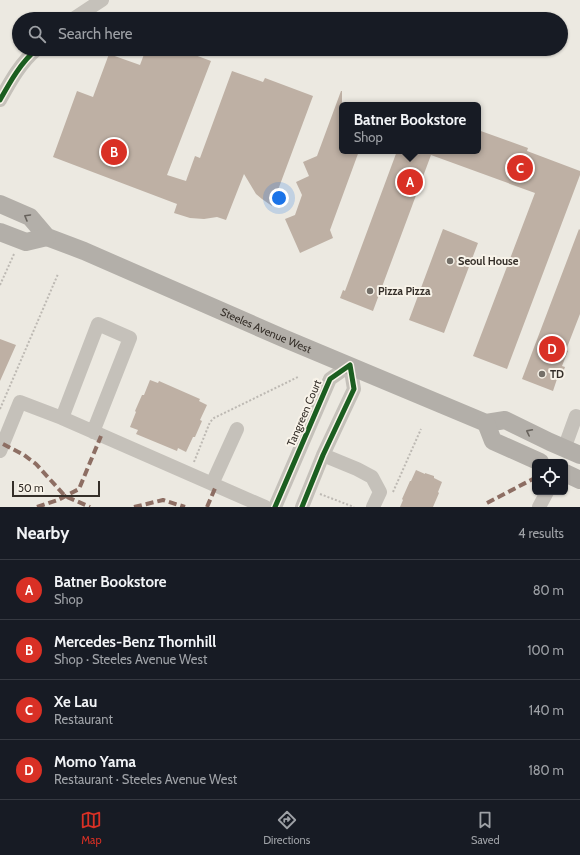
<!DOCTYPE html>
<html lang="en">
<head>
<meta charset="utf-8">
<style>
	body { margin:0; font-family:Cabin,sans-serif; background:#20242c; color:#f1f3f6 }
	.controls { position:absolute; right:12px; bottom:12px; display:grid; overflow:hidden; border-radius:6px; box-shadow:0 1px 3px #0004 }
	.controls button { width:36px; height:36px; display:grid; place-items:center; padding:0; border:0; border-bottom:1px solid #363941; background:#171b24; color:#f1f3f6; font:20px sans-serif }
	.scale { position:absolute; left:12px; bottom:10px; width:88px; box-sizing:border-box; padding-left:4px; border:2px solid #352f29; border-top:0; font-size:11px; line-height:14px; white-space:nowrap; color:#352f29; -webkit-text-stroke:3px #f8f3e9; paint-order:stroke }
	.you { position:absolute; left:279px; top:198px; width:14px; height:14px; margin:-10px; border:3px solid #fff; border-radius:50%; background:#1a73e8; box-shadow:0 0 0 6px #1a73e833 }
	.badge { display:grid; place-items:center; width:26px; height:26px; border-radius:50%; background:#d93025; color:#fff; font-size:13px; font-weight:700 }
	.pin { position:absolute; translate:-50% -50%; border:2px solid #fff; box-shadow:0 1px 4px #0006 }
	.popup { position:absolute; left:339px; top:102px; width:142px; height:52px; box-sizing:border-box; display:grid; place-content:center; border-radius:6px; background:#171b24; filter:drop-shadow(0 1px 3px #0005); font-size:13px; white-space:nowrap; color:#9ea1a6 }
	.popup b { font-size:15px; color:#f1f3f6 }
	.popup::after { content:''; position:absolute; left:50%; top:100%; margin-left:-8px; border:8px solid transparent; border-top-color:#171b24 }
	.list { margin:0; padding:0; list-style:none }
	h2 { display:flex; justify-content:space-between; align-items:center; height:52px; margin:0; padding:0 16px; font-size:17px }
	h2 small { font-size:13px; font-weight:400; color:#9ea1a6 }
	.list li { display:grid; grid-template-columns:26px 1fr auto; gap:12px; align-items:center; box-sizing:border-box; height:60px; padding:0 16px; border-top:1px solid #363941 }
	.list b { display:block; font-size:15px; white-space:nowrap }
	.list p { margin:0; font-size:13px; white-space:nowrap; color:#9ea1a6 }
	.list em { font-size:13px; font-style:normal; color:#9ea1a6 }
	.icon { flex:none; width:22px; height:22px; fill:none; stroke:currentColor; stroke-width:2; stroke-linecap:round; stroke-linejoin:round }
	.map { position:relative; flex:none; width:580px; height:507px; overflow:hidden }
	.search { position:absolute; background:#171b24; box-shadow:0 1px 3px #0004; left:12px; right:12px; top:12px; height:44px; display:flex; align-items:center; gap:10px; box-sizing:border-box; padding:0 14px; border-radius:22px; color:#9ea1a6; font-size:15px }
	.sheet { height:292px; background:#171b24 }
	nav { display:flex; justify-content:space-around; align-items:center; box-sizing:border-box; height:56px; border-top:1px solid #363941; background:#171b24; font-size:11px; color:#9ea1a6 }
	nav a { display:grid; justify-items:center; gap:2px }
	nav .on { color:#d93025 }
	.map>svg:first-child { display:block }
	.building { fill:#beb0a4 }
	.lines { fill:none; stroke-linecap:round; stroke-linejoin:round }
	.path { stroke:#bdb9b3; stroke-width:2; stroke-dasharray:2 2; stroke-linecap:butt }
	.minor { stroke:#c5c1ba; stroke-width:14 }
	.major { stroke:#b3afa9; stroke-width:18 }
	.quiet { stroke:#8d6e63; stroke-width:4; stroke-dasharray:8 4; stroke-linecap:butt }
	.cycleway-casing { stroke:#f8f3e9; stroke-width:8 }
	.cycleway { stroke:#1b5e20; stroke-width:5 }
	.oneway { stroke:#67625c }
	.poi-dot { fill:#757069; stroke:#f8f3e9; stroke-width:1.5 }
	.labels { text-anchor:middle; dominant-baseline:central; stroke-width:4; stroke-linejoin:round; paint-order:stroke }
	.poi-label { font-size:11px; font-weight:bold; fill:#352f29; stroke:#f8f3e9; text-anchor:start }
	.street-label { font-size:11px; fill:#352f29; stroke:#f8f3e9 }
</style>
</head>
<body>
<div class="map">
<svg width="580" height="507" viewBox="0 0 580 507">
	<rect width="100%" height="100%" fill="#ece9e1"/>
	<path class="building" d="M 146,49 L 179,49 L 211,61 L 167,175 L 186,181 L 195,156 L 200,158 L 232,71 L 263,82 L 265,78 L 313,96 L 272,206 L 262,199 L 256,194 L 244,174 L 226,220 L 217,217 L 204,219 L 190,218 L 174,213 L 177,204 L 53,157 L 77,91 L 93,97 L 109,54 L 140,65 Z
		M 341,91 L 342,91 L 342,151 L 359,151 L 330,230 L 333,238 L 300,253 L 285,219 L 295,215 L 302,195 L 296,182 L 309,176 L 303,162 L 317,156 Z
		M 478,130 L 528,148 L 527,151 L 580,171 L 580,175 L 507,369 L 473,356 L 535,193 L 431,155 L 373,311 L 340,298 L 343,290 L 345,291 L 397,151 L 478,151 Z
		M 443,229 L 478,243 L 444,333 L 409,320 Z
		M 579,229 L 580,230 L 580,314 L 566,350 L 568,351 L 562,366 L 565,367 L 561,378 L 558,376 L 553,391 L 522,379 Z
		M 0,339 L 16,345 L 0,381 Z
		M 150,380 L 158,383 L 159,381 L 200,399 L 199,401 L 207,405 L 200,420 L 202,421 L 195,437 L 193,437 L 186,452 L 178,448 L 177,451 L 136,434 L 138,430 L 130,427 L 136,412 L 135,411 L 142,395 L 144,395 Z
		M 416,470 L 425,474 L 425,473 L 434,476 L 434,478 L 442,482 L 438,492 L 439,493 L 433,507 L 400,507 L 403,500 L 402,499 L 410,481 L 411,481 Z"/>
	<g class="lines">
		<path class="path" d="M 0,285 L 14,254
			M 0,409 L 58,274
			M 194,462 L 210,422 L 214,418 L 298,377
			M 393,492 L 421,429
			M 320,494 L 354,507"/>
		<path class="minor" d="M 73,19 L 102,0
			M 0,100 C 10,82 21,62 37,49
			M 93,432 L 130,338 L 98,324 L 62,418 L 265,507
			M 564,449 L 576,416
			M 0,451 L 20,402 L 62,418
			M 323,455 L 357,469 L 372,477 L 380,492 L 373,507
			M 212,484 L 237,429
			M 275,507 L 330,379 L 350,365 L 354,389 L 323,455 L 302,507
			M 539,507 L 547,492"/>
		<g class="major">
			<path id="s1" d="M 0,204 L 30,217 L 47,237 L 84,251 L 283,338 L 486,423 L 505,420 L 550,442 L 580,455"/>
			<path d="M 0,232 L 26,242 L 47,237"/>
			<path d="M 486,423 L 493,441 L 540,462"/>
			<path d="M 565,473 L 580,480"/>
		</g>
		<path class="quiet" d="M 3,444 L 24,455 L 36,464 L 65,496 L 90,507
			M 487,503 L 533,479
			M 37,507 L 58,500 L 79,489 L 101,436
			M 134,507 L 163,500 L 185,507
			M 207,507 L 216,486"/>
		<defs>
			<path id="cycleway" d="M 0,100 C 10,82 21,62 37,49
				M 275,507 L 330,379 L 350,365 L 354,389 L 323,455 L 302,507"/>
		</defs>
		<use href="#cycleway" class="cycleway-casing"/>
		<use href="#cycleway" class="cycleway"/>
	</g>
	<defs><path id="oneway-chevron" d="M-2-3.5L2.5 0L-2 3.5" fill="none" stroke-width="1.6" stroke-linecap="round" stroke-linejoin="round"/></defs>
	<g class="oneway">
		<use href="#oneway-chevron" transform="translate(27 217) rotate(-150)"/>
		<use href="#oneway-chevron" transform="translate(529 432) rotate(-153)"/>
	</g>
	<g class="poi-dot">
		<circle cx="450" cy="261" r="4"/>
		<circle cx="370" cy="291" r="4"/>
		<circle cx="542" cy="374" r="4"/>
	</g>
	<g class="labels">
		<g class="poi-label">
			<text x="458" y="261">Seoul House</text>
			<text x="378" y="291">Pizza Pizza</text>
			<text x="550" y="374">TD</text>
		</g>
		<g class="street-label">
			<text stroke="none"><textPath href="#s1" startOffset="297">Steeles Avenue West</textPath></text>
			<text transform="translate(304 413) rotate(-67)">Tangreen Court</text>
		</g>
	</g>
</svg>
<div class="controls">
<button><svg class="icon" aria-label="locate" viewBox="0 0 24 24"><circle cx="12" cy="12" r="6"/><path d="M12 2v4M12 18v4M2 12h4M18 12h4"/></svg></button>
</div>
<div class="scale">50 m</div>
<div class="you"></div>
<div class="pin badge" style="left:410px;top:182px">A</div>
<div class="popup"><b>Batner Bookstore</b>Shop</div>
<div class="pin badge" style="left:114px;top:152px">B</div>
<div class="pin badge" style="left:520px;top:168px">C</div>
<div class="pin badge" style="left:552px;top:349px">D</div>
<div class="search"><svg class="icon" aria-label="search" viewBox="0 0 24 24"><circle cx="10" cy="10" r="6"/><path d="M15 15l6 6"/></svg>Search here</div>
</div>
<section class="sheet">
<h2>Nearby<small>4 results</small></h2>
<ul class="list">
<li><span class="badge">A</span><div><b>Batner Bookstore</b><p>Shop</p></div><em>80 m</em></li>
<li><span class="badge">B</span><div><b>Mercedes-Benz Thornhill</b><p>Shop · Steeles Avenue West</p></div><em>100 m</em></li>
<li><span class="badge">C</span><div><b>Xe Lau</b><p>Restaurant</p></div><em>140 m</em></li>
<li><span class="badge">D</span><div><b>Momo Yama</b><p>Restaurant · Steeles Avenue West</p></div><em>180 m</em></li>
</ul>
</section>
<nav>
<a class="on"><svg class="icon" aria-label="map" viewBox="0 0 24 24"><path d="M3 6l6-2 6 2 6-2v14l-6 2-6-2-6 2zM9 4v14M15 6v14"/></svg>Map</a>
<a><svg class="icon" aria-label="directions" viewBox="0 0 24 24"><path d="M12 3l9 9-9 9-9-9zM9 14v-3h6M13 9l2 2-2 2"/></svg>Directions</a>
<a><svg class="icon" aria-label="saved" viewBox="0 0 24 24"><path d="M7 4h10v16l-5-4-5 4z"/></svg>Saved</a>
</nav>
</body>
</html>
